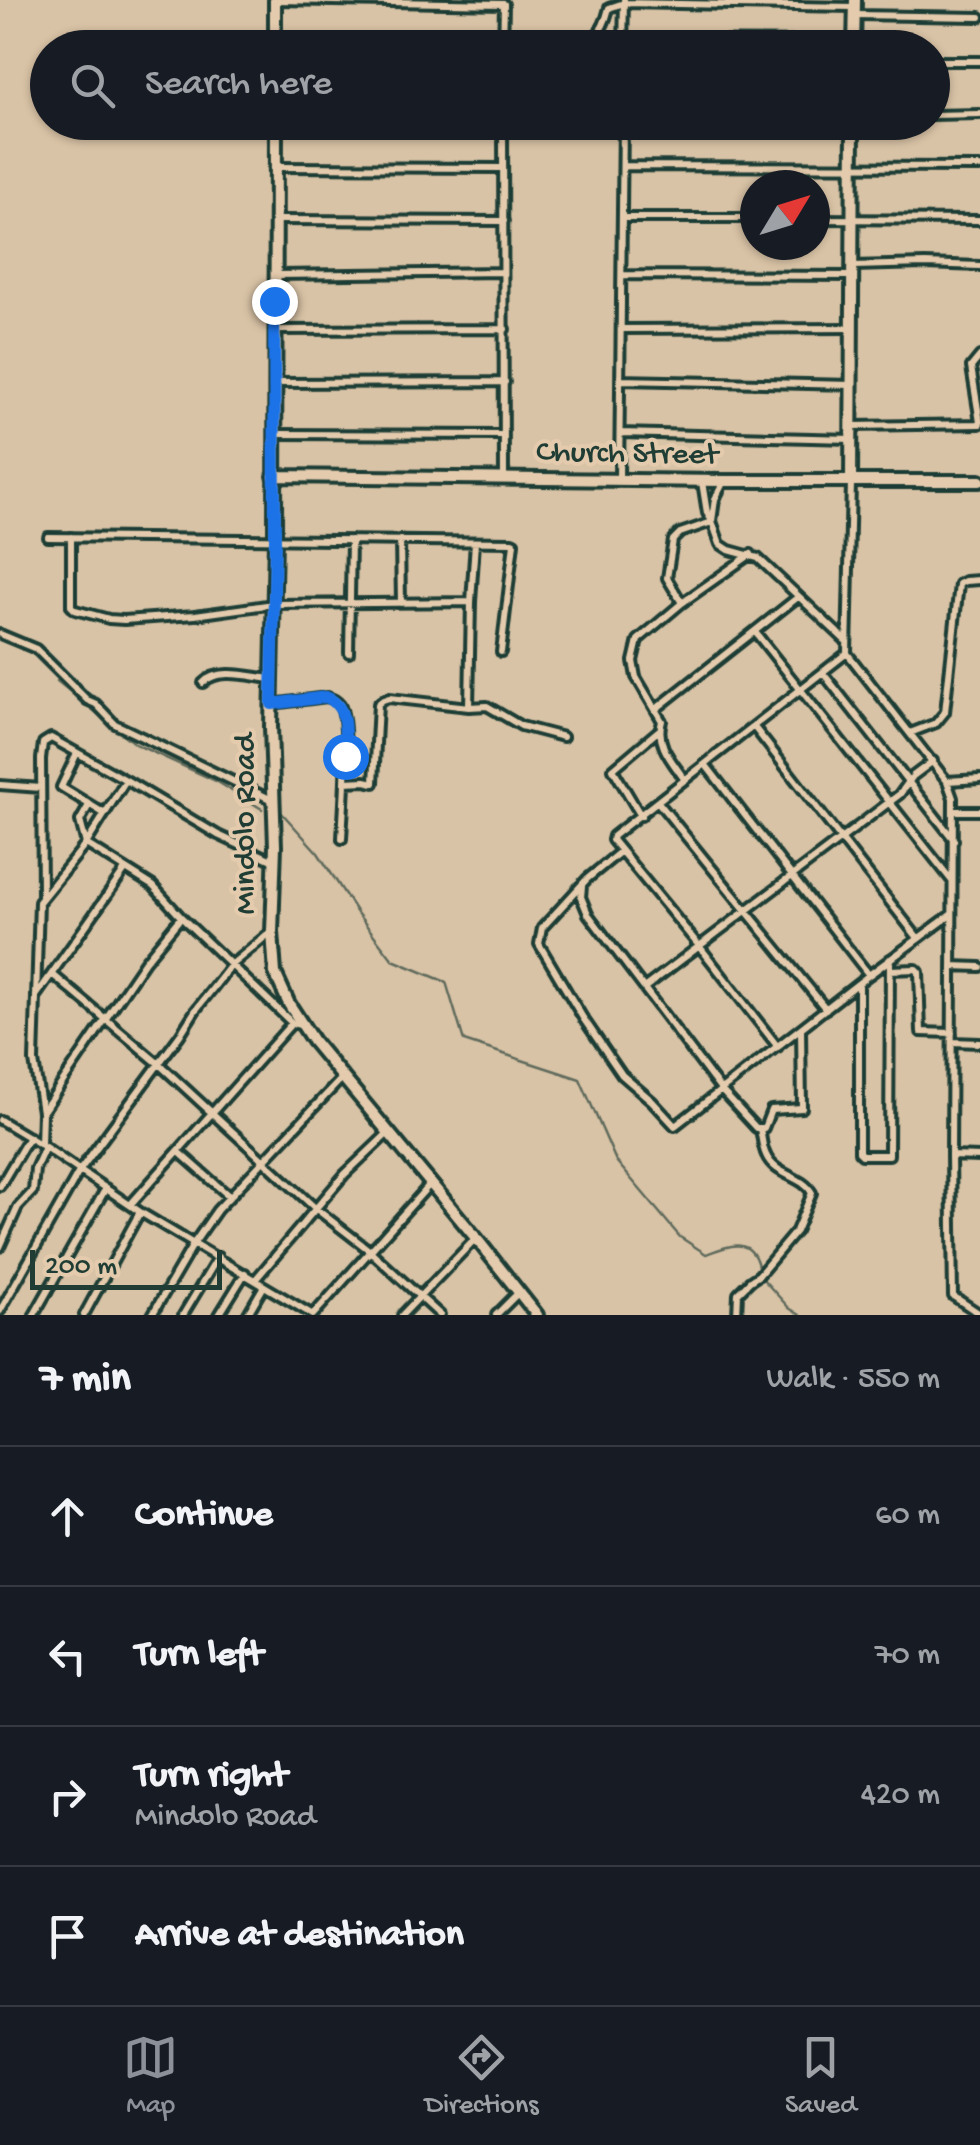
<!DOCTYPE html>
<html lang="en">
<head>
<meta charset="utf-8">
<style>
	body { margin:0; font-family:"Gochi Hand",sans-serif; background:#20242c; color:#f1f3f6 }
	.compass { position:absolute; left:740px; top:170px; width:90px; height:90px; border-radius:50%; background:#171b24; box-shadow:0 2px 8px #0004; rotate:52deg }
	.scale { position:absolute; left:30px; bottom:25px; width:192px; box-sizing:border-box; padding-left:10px; border:5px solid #1f3d34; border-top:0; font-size:28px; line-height:35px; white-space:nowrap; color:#1f3d34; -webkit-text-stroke:8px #e5cbad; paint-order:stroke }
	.stop { position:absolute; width:30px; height:30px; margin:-22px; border:8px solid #1a73e8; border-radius:50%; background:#fff }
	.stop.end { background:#1a73e8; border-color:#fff; box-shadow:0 2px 10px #0008 }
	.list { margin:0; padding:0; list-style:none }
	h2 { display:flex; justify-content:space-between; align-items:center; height:130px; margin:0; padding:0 40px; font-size:42px }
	h2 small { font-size:32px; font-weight:400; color:#9ea1a6 }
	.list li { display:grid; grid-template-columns:65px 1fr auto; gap:30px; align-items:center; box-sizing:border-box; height:140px; padding:0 40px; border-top:2px solid #363941 }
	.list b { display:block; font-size:38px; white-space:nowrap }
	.list p { margin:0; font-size:32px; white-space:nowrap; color:#9ea1a6 }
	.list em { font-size:32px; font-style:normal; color:#9ea1a6 }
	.icon { flex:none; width:55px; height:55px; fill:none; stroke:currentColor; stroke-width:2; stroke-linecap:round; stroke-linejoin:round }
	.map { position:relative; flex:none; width:980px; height:1315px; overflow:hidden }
	.search { position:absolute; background:#171b24; box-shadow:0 2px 8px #0004; left:30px; right:30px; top:30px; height:110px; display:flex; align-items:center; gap:25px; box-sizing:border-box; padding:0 35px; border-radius:55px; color:#9ea1a6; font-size:38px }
	.sheet { height:690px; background:#171b24 }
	nav { display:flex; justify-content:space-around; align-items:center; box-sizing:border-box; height:140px; border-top:2px solid #363941; background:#171b24; font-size:28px; color:#9ea1a6 }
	nav a { display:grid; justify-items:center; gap:5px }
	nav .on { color:#8c9099 }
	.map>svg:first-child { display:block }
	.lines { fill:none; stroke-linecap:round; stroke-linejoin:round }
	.stream { stroke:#5f6b5c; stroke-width:2.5 }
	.street-casing { stroke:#1f3d34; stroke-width:14 }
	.secondary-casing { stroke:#1f3d34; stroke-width:18 }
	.street { stroke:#e5cbad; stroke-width:6 }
	.secondary { stroke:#e5cbad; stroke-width:10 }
	.route { stroke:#1a73e8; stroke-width:12 }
	.labels { text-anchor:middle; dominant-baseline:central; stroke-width:8; stroke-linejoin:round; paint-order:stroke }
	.street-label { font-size:32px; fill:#1f3d34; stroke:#e5cbad }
</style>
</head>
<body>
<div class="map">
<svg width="980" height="1315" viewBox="0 0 980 1315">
	<rect width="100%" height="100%" fill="#d9c3a6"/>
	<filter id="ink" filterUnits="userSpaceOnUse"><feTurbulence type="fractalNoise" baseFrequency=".01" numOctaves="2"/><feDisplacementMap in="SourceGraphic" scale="20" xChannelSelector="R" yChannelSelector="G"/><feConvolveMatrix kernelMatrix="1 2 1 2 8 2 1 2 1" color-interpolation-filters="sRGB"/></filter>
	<g filter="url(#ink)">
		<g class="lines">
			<path class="stream" d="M 57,681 L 135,744 L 216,781 L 262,809
				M 281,812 L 318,853 L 357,913 L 393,960 L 446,982 L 464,1041 L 580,1079 L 616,1161 L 680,1237 L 706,1254 C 730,1245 754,1235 759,1272
				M 762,1278 L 789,1308 L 800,1315"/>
			<defs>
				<path id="street" d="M 276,0 L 504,4
					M 855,15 L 980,17
					M 623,41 L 854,42
					M 503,48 L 504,4
					M 565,48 C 594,41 602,36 609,8 L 624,3 L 854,7
					M 623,48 L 624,0
					M 932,61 L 980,61
					M 932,115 L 980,114
					M 503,122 L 504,478
					M 623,166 L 980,167
					M 276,167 L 503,168
					M 623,218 L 755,218
					M 815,219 L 980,220
					M 277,220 L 504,221
					M 853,266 L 925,264 L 980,266
					M 276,275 L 502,272
					M 622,275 L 851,276
					M 622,329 L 853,328
					M 276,330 L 505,329
					M 980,356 L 971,367 L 980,422
					M 620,380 L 853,385
					M 275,383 L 505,382
					M 852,426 L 980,424
					M 620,433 L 852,439
					M 276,434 L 504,435
					M 619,479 L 623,122
					M 724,481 L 715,499 L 712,521 L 720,544 L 729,550 L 758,558 L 845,640
					M 702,482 L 707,513 L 712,521
					M 851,483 L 847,653 L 947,781 L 953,798 L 951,1156 L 953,1296 L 980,1314
					M 48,537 L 512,542 L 514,543 L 501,652
					M 71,537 L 71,606 L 75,610 L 109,619 L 124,620 L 195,615 L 274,604 L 471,602 L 475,542
					M 400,540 L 401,603
					M 471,602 L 469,707 L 487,706 L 521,726 L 563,737
					M 682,603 L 667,578 L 673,540 L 680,533 L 712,522
					M 755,632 L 952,881
					M 0,634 L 36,649 L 87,700 L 96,704 L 115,724 L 272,800
					M 349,653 L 351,540
					M 847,653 L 613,836 L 612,840 L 621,851 L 587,879 L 542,928 L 539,944 L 583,1018 L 622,1075 L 652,1101 L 675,1126 L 869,975 L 952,914
					M 823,673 L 954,840
					M 203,683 C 218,667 251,677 272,679
					M 272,704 L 327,697 C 333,699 335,699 340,705 C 351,723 343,814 342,839
					M 656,709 L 798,597
					M 754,727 L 918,938
					M 910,733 L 936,723 L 945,712 L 959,584 L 965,581 L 980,580
					M 77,753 L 61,787 L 105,814
					M 705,764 L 869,975
					M 685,780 C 672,761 655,744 662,721 L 636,677 L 633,661 L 638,640 L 682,603 L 751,554
					M 947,781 L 980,779
					M 345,782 L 365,781 L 374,783 L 378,704 L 383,700 L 389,698 L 469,707
					M 0,785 L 41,788
					M 658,802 L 826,1009
					M 89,805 L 80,821 L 86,844 L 153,886 L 181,917 L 292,1023 L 300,1025
					M 954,811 L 980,811
					M 641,816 L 613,769 L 658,731
					M 621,851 L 700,947 L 778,1047
					M 582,886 L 581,897 L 588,914 L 721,1090 L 756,1128 L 764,1128 L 771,1110 L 802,1108 L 801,1029
					M 42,896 L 41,759 L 43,743 L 51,738 L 126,780
					M 952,966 L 980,967
					M 890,970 L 916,969 L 919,972 L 921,1032 L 952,1033
					M 52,974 L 159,1064 L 315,1208 L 369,1250 L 440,1315
					M 859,985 L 859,1152 L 862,1155 L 889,1155 L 890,959
					M 644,988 L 900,794 L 913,776 L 933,761
					M 36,996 L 125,870
					M 952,1042 L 980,1043
					M 43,1111 L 145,961 L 181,917
					M 0,1120 L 45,1147 L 140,1212 L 313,1315
					M 41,1144 L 42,1112 L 34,1061 L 39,902 L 86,844 L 126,780 L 218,835 L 274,861
					M 178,1151 L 229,1196
					M 951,1156 L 980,1157
					M 0,1186 L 29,1137
					M 130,1205 L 292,1023
					M 0,1247 L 18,1207 L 33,1191 L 35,1169 L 45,1147
					M 255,1280 L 345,1174 L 388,1133
					M 0,1311 L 80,1170 L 180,1035 L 195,1011 L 231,965 L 271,932
					M 34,1315 L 106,1188
					M 84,1315 L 140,1212
					M 152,1315 L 194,1243 L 217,1210 L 343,1077
					M 183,1315 L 218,1257
					M 219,1315 L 245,1273
					M 247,1315 L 264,1286
					M 313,1315 L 431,1183
					M 402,1315 L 476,1238
					M 496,1315 L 518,1293
					M 737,1315 L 738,1293 L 750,1281 L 759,1275 L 796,1231 L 812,1193 C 802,1175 775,1176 766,1155 C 762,1147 762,1137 760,1129"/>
				<path id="secondary" d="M 275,0 L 275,48
					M 854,48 L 855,0
					M 276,122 L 275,539 L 271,727 L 275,846 L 272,932 L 275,973 L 289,1004 L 313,1041 L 476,1238 L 537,1315
					M 274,476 L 724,481 L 980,481
					M 851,482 L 853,122"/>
			</defs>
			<use href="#street" class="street-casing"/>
			<use href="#secondary" class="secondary-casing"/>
			<use href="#street" class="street"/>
			<use href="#secondary" class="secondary"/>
		</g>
	</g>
	<g class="lines" filter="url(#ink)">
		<path class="route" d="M 274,301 L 275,539 L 272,704 L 326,697 C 350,707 344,734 345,756"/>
	</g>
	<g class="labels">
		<g class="street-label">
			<text transform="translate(627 455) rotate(1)">Church Street</text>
			<text transform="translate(247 824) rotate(-90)">Mindolo Road</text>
		</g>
	</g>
</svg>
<svg class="compass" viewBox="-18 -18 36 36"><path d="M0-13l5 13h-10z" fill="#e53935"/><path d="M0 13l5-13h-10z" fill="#9ea1a6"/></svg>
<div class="scale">200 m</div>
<div class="stop" style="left:345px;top:756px"></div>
<div class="stop end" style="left:274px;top:301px"></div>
<div class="search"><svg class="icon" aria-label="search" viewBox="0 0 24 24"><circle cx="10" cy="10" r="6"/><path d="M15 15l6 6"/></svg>Search here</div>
</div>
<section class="sheet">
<h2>7 min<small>Walk · 550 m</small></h2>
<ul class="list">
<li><svg class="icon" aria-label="ahead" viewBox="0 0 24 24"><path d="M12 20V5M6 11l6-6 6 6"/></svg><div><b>Continue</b></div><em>60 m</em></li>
<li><svg class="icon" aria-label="left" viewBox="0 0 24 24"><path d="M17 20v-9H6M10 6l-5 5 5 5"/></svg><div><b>Turn left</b></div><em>70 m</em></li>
<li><svg class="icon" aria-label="right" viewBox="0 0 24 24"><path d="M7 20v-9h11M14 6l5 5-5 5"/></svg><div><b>Turn right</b><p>Mindolo Road</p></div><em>420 m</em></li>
<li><svg class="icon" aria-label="arrive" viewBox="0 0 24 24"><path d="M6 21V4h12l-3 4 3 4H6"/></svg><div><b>Arrive at destination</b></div></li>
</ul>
</section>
<nav>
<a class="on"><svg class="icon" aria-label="map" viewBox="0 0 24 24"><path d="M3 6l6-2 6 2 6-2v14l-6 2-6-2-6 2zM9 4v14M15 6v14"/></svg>Map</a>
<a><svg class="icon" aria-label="directions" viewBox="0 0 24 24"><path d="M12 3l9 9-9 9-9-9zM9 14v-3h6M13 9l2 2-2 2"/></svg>Directions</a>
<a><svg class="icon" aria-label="saved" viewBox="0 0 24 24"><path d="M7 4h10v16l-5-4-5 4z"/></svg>Saved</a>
</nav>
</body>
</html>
